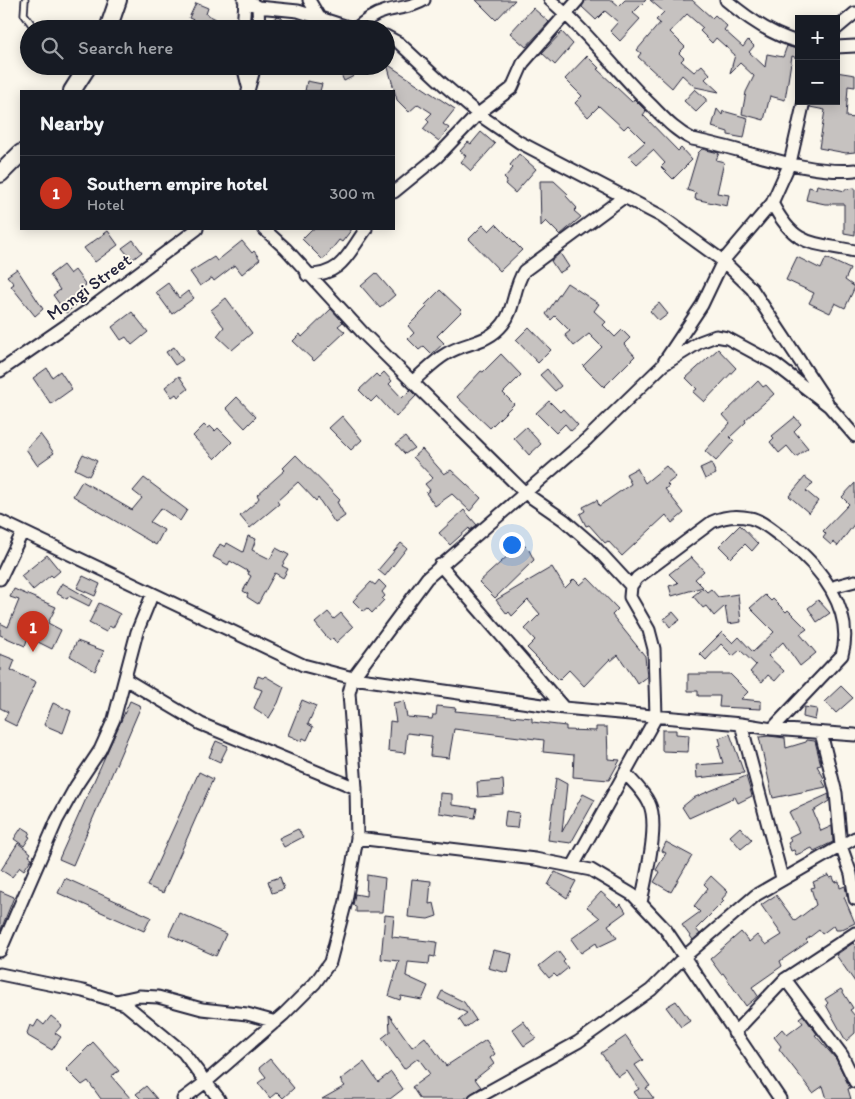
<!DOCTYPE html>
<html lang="en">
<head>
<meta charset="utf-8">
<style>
	body { margin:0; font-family:Itim,sans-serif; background:#242831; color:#f1f3f6 }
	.controls { position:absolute; right:15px; top:15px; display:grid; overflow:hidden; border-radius:0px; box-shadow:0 2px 12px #0003 }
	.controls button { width:45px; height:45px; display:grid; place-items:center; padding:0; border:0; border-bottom:1px solid #363941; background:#171b24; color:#f1f3f6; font:25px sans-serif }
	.you { position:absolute; left:511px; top:544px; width:18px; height:18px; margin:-12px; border:4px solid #fff; border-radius:50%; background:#1a73e8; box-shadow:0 0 0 8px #1a73e833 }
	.badge { display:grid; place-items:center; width:32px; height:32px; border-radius:50%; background:#c8321e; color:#fff; font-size:16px; font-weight:700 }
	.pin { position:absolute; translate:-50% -41px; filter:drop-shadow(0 1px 2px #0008) }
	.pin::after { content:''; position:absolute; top:26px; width:18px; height:15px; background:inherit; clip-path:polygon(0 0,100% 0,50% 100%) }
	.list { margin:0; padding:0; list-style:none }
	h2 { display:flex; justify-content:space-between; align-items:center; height:65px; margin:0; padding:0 20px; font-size:21px }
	h2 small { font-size:16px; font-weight:400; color:#9ea1a6 }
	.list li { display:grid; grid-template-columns:32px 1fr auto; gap:15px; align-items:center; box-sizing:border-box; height:75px; padding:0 20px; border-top:1px solid #363941 }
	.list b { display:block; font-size:19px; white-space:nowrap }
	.list p { margin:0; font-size:16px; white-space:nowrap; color:#9ea1a6 }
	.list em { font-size:16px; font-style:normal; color:#9ea1a6 }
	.icon { flex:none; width:28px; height:28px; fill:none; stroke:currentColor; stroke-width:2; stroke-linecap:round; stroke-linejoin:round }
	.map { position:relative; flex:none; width:855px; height:1099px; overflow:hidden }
	.search { position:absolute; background:#171b24; box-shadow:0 2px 12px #0003; left:20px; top:20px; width:375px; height:55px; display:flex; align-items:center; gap:12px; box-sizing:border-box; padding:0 18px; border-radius:28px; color:#9ea1a6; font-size:19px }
	.panel { position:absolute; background:#171b24; box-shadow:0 2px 12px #0003; left:20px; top:90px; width:375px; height:140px; border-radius:0px }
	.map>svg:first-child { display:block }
	.building { fill:#c6c2c0; stroke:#22223b }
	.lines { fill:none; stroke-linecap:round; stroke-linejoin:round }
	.lane-casing { stroke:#22223b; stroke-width:9 }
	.street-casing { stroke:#22223b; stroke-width:15 }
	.secondary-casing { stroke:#22223b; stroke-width:20 }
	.lane { stroke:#fbf7ec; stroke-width:5.5 }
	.street { stroke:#fbf7ec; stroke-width:11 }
	.secondary { stroke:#fbf7ec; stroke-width:16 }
	.labels { text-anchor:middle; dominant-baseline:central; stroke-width:4; stroke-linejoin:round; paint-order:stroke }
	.street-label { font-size:18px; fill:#22223b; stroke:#fbf7ec }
</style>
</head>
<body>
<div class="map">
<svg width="855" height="1099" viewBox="0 0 855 1099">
	<rect width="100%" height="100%" fill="#fbf7ec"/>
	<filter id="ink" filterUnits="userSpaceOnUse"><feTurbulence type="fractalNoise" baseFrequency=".02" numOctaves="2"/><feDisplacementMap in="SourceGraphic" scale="10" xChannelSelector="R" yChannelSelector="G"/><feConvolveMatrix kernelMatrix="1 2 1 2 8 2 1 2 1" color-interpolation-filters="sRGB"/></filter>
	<g filter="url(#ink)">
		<path class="building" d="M 476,0 L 515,0 L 496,20 Z
			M 585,0 L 612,0 L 619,6 L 625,0 L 646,0 L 633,13 L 640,19 L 620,41 L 610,31 L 618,22 L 605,11 L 596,20 L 582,7 Z
			M 650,0 L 692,0 L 712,18 L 715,15 L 727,26 L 724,30 L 743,47 L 748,40 L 754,46 L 749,52 L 765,67 L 767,54 L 783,57 L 787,46 L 799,50 L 799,59 L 792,56 L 785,100 L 770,96 L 764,120 L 742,114 L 746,92 L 754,76 L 740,63 L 730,73 L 735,55 L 716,38 L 712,43 L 700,31 L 703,28 L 687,14 L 670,32 L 685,47 L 679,53 L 684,58 L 681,61 L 694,72 L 702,65 L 710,74 L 705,79 L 719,92 L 695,87 L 682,75 L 672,88 L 638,57 L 641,53 L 637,50 L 660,23 L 656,20 L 664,12 Z
			M 196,3 L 208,8 L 206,14 L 216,19 L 212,28 L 189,18 Z
			M 533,8 L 549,22 L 526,47 L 510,33 Z
			M 278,16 L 281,17 L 289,29 L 270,29 L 267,23 Z
			M 562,32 L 573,44 L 555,65 L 542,53 Z
			M 587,56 L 599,68 L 597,69 L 632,102 L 634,99 L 646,111 L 643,115 L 678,151 L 681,148 L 692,160 L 673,179 L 661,167 L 665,163 L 653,150 L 637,164 L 629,156 L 645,142 L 628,125 L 624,129 L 599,106 L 588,117 L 575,103 L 582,96 L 565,79 Z
			M 387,64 L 455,109 L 443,124 L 449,128 L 439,141 L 423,129 L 429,122 L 426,119 L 432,113 L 418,104 L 409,112 L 397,100 Z
			M 337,66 L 349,66 L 354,76 L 344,81 Z
			M 836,72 L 855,75 L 855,87 L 848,86 L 846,117 L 855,118 L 855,152 L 846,153 L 819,148 L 825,110 L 810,107 L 811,101 L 836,101 Z
			M 307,81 L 322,84 L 320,91 L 305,91 Z
			M 695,89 L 706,99 L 706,102 L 696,112 L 684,101 Z
			M 717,109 L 722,115 L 723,111 L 748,118 L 744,138 L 728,135 L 728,132 L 712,127 Z
			M 481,132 L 495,144 L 471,171 L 461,162 L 466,156 L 460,151 L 468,142 L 471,144 Z
			M 702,149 L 719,153 L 716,160 L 724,162 L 717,193 L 729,195 L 727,206 L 695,199 L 696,193 L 687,190 L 698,153 Z
			M 519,154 L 536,169 L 515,193 L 505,184 L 507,181 L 504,178 L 513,168 L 510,165 Z
			M 540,181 L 554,181 L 568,194 L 566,196 L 577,208 L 574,211 L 581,217 L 560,235 L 546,221 L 541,226 Z
			M 817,185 L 845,191 L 845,189 L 855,188 L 855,235 L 844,233 L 844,204 L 825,204 L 806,200 L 809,187 L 816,189 Z
			M 496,224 L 522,250 L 500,271 L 469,239 L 483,225 L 489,231 Z
			M 312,229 L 352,229 L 342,242 L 339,240 L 323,260 L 302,239 Z
			M 108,231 L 118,245 L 95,262 L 84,248 Z
			M 133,240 L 142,252 L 132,260 L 122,248 Z
			M 242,241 L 252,253 L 254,251 L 260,259 L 242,274 L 235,265 L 214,281 L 212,278 L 200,286 L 190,272 L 214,257 L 217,261 Z
			M 560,253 L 569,267 L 559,273 L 551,261 Z
			M 797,257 L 821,269 L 826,258 L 850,269 L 845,280 L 855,287 L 845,308 L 835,303 L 830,313 L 809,303 L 814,293 L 786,280 Z
			M 63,265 L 70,274 L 75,270 L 86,285 L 82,288 L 83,290 L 71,299 L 76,305 L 66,313 L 53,295 L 60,290 L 50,275 Z
			M 17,269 L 43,309 L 35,316 L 11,286 L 14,284 L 7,276 Z
			M 376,273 L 395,295 L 380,308 L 361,286 Z
			M 168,283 L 179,298 L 188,291 L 194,298 L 172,314 L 156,292 Z
			M 567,283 L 599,304 L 594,311 L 606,322 L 603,325 L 615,337 L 622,330 L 630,338 L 624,344 L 635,356 L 604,387 L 583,366 L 602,347 L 589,334 L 574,346 L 565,335 L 570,331 L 555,316 L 551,320 L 546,314 Z
			M 440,290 L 462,311 L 437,336 L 444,343 L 432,354 L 424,346 L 419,350 L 408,339 L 414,333 L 408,326 L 427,307 L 425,305 Z
			M 226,298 L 252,333 L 232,350 L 217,336 L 224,327 L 211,310 Z
			M 659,303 L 668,314 L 659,321 L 650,311 Z
			M 331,309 L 343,322 L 338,326 L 345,332 L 314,361 L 293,341 L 300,334 L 302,337 Z
			M 132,312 L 148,332 L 132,345 L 126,337 L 121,340 L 112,327 Z
			M 529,327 L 551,350 L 538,363 L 516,340 Z
			M 174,347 L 183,360 L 175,365 L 166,352 Z
			M 718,349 L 736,368 L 704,402 L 693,392 L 697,389 L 686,378 Z
			M 501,354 L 521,375 L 503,393 L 514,404 L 490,428 L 457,397 L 481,371 L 483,372 Z
			M 47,368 L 52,377 L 60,371 L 72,389 L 51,404 L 33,378 Z
			M 547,369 L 561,386 L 555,391 L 540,375 Z
			M 384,372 L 392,381 L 389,384 L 402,398 L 410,390 L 416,396 L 396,417 L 377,396 L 371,402 L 359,390 L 376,374 L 379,377 Z
			M 179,376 L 188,389 L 178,397 L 176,394 L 172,397 L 165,387 Z
			M 758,381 L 763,387 L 766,385 L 774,394 L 745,420 L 746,422 L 730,437 L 734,441 L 716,461 L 705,451 L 730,423 L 723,415 Z
			M 237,397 L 256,417 L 245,428 L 226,408 Z
			M 549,401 L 560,412 L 563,409 L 578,425 L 571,431 L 565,424 L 556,433 L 536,413 Z
			M 342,416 L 362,440 L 351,450 L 329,428 Z
			M 795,417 L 801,424 L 794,431 L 808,448 L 796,457 L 787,446 L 779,453 L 770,442 L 774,438 L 772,436 Z
			M 204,425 L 207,428 L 210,426 L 215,431 L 218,428 L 232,442 L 215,459 L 193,436 Z
			M 526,427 L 541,444 L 529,455 L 514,438 Z
			M 40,434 L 54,453 L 37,465 L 26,449 Z
			M 405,437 L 414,448 L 405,454 L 396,444 Z
			M 422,449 L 444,474 L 451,470 L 481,498 L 470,511 L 452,494 L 435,506 L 426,493 L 430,490 L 425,484 L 433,478 L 413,457 Z
			M 83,454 L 97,461 L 89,476 L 75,469 Z
			M 296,455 L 340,500 L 337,502 L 345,516 L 335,523 L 318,498 L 316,501 L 298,482 L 277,501 L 279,504 L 250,528 L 240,516 L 256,502 L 259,498 L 257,495 L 285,470 L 283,468 Z
			M 711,463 L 716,474 L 705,479 L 700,468 Z
			M 666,466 L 676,477 L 667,484 L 669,486 L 665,489 L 684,513 L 672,523 L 666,515 L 622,556 L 608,541 L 605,543 L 589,525 L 586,526 L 580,514 L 585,511 L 583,507 L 597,500 L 599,506 L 631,484 L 626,474 L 637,468 L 645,483 Z
			M 805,477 L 813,483 L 806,491 L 818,501 L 809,513 L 789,496 Z
			M 144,478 L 187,510 L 180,521 L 161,508 L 150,522 L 164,530 L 156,545 L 73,496 L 82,481 L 132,510 L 142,498 L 133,491 Z
			M 855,483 L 855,523 L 838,546 L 833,542 L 831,545 L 823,538 L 826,534 L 823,531 L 849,504 L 842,497 Z
			M 464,510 L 477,525 L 470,530 L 469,528 L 450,545 L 439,533 Z
			M 740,525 L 758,544 L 752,551 L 745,544 L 731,558 L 719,546 Z
			M 514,535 L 529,550 L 534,560 L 495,598 L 479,582 L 512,552 L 505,544 Z
			M 248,536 L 256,539 L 252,550 L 270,559 L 276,548 L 289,555 L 282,566 L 288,569 L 283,578 L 275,573 L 258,604 L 247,597 L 248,594 L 243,591 L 251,576 L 248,574 L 249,572 L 230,561 L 228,565 L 213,557 L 220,544 L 225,547 L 227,543 L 243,552 Z
			M 401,543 L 407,548 L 385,576 L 378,570 Z
			M 47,555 L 60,571 L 53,577 L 51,575 L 33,590 L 21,576 Z
			M 691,557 L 704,571 L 695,579 L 703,587 L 672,596 L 669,586 L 678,583 L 669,574 Z
			M 552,567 L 565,588 L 574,579 L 580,585 L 588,578 L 618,609 L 612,615 L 645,656 L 647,677 L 638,684 L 618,655 L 611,661 L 610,659 L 584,686 L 569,670 L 559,680 L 527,648 L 535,640 L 525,629 L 540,614 L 528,600 L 512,616 L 509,612 L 507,614 L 496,600 Z
			M 83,576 L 100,584 L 95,596 L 77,588 Z
			M 379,580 L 386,587 L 382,592 L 385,596 L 382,599 L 384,600 L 372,613 L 367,608 L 363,611 L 353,601 L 371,582 L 375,585 Z
			M 62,583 L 92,600 L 89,606 L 69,596 L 67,599 L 56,593 Z
			M 703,588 L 707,592 L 711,589 L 718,597 L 738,594 L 741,622 L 728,624 L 725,606 L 714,616 L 706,606 L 703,608 L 693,596 Z
			M 14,589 L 56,607 L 48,623 L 61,630 L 52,649 L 28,637 L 25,646 L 0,635 L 0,623 L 8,627 L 19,600 L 10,597 Z
			M 765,595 L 771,601 L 773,599 L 786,612 L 788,610 L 807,629 L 800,634 L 816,653 L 800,666 L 783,642 L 768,656 L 784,671 L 775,681 L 768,675 L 762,682 L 750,672 L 756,665 L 740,650 L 733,656 L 721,644 L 706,660 L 700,654 L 722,632 L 733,643 L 739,637 L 753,652 L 774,632 L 750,608 Z
			M 818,600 L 830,613 L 817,622 L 808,608 Z
			M 99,603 L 120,614 L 113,628 L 109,626 L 106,632 L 89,623 Z
			M 328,612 L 334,619 L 341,613 L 353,627 L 336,643 L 333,638 L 330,641 L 315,623 Z
			M 673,612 L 680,620 L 670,627 L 664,619 Z
			M 77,641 L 104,651 L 95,671 L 70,656 Z
			M 0,654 L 15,660 L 11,670 L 36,682 L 16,726 L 4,720 L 8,712 L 0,708 Z
			M 688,674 L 730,674 L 748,692 L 741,699 L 761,701 L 761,709 L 719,707 L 720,696 L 698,696 L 698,691 L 688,691 Z
			M 258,676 L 263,678 L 265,676 L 284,687 L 278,703 L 269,718 L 254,708 L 262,690 L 254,687 Z
			M 841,686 L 853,698 L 836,713 L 825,701 Z
			M 302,700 L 316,706 L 308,724 L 313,727 L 307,740 L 303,738 L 301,741 L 288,735 Z
			M 130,701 L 141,706 L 73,865 L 59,859 Z
			M 404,701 L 407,717 L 432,719 L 433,715 L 436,715 L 437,706 L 456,708 L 455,711 L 532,718 L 532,722 L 566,726 L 566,730 L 596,731 L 596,727 L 607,727 L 608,759 L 620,760 L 609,780 L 573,777 L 574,755 L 543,752 L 544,740 L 454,729 L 449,758 L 430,756 L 432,736 L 407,733 L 405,753 L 388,751 L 390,721 L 396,722 L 393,703 Z
			M 53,703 L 71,711 L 63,733 L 44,725 Z
			M 804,707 L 817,709 L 815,720 L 803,717 Z
			M 662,730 L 676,730 L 676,734 L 689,735 L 688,752 L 662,751 Z
			M 730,734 L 744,773 L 697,778 L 696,765 L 723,763 L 718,746 L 721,745 L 719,738 Z
			M 769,736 L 785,738 L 786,748 L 806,742 L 807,740 L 815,741 L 821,765 L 817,766 L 824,778 L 822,780 L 826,787 L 773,798 L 759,737 Z
			M 216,741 L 228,746 L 220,762 L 209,757 Z
			M 199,772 L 213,779 L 163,893 L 147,886 Z
			M 746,776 L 752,796 L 738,803 L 735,797 L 689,818 L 682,807 L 693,798 Z
			M 556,778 L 567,784 L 562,832 L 583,794 L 595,800 L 571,843 L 548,840 Z
			M 503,780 L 504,795 L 478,797 L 477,782 Z
			M 440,793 L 452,794 L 452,805 L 477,808 L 475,818 L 439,813 Z
			M 829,794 L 829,801 L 813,811 L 821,831 L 832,826 L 833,842 L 814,851 L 812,848 L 796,855 L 794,850 L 791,851 L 788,843 L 791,841 L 789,837 L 799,832 L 789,812 Z
			M 506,811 L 519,813 L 517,828 L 504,827 Z
			M 22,827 L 30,832 L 28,836 L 30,837 L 24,846 L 14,839 Z
			M 740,827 L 752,840 L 741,849 L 730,836 Z
			M 298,829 L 303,837 L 284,847 L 279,838 Z
			M 666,842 L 692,856 L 671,892 L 654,882 L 660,872 L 656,870 L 666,853 L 662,851 Z
			M 18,843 L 31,853 L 29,856 L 32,858 L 24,870 L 20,867 L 12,877 L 1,870 Z
			M 555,872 L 576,881 L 567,898 L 548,885 Z
			M 367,875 L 385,878 L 382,912 L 356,912 L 356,906 L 353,905 L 355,894 L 366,896 Z
			M 829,875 L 830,878 L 833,877 L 835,882 L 839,881 L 840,888 L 845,886 L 847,896 L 844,897 L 855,923 L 840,930 L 836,930 L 834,925 L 822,934 L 819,930 L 806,940 L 808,942 L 780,961 L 782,966 L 752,987 L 758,996 L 746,1006 L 723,973 L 721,974 L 710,959 L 741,932 L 749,942 L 757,935 L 766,945 L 782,935 L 761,905 L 776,895 L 795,921 L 816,905 L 811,888 L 815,887 L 813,882 Z
			M 711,876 L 728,892 L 722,899 L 724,901 L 696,929 L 700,934 L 693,940 L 682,925 L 700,912 L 694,906 L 708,888 L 704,884 Z
			M 280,877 L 284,889 L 272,893 L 268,881 Z
			M 65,878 L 151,917 L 144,931 L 58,893 Z
			M 412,879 L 431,881 L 429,904 L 434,903 L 437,916 L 428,919 L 408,917 Z
			M 0,891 L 14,897 L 0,932 Z
			M 601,892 L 618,907 L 621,904 L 626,912 L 608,925 L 617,938 L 598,947 L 596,943 L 581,953 L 571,939 L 600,918 L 587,907 Z
			M 179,913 L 226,934 L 216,956 L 169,935 Z
			M 385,915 L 394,916 L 392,937 L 437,942 L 435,957 L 430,956 L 429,964 L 408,962 L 406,976 L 428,986 L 422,1000 L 401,996 L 400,1000 L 389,996 L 399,961 L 381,959 Z
			M 853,943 L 855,946 L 855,982 L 836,955 Z
			M 493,950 L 512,954 L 508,973 L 488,968 Z
			M 558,951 L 565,960 L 563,962 L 568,968 L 557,977 L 554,974 L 549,978 L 539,966 Z
			M 841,989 L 853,1008 L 850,1010 L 855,1016 L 855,1033 L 846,1041 L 826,1005 L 828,1003 L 825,999 Z
			M 442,991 L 464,1002 L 476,1020 L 465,1028 L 459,1019 L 467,1013 L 438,999 Z
			M 676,1001 L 690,1021 L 681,1027 L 666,1007 Z
			M 389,1015 L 412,1047 L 425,1037 L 446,1066 L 486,1040 L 495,1054 L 490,1058 L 494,1064 L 475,1079 L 481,1087 L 464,1099 L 420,1099 L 412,1087 L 430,1074 L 418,1058 L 404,1069 L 382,1038 L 390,1032 Z
			M 803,1015 L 817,1034 L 815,1035 L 836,1059 L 850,1088 L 848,1089 L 851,1099 L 827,1099 L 823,1086 L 813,1093 L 779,1049 L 781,1046 L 774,1037 L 782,1029 L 787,1035 L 803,1023 L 799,1018 Z
			M 51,1016 L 62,1025 L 55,1033 L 61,1037 L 52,1050 L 28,1036 L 27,1033 L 30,1025 L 34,1027 L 38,1020 L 44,1025 Z
			M 523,1021 L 536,1038 L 524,1046 L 512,1029 Z
			M 626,1036 L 643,1060 L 635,1065 L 650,1086 L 646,1088 L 654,1099 L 639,1099 L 634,1092 L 639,1089 L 627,1071 L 618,1077 L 601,1053 Z
			M 93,1042 L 119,1071 L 111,1076 L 131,1099 L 101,1099 L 88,1081 L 82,1085 L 66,1069 Z
			M 270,1059 L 294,1088 L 283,1098 L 277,1092 L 270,1098 L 258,1083 L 266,1077 L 259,1068 Z
			M 364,1062 L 378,1082 L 391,1072 L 403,1089 L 390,1099 L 322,1099 L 345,1086 L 340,1080 Z
			M 146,1086 L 157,1099 L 141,1099 L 136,1094 Z"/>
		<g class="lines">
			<defs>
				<path id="lane" d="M 25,0 L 24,14 L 35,29
					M 71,66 L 80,77"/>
				<path id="street" d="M 244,0 L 258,7 L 298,11 L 354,29
					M 309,0 L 319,17
					M 550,0 C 587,31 616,71 651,105 C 664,118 675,131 692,139 C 740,148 807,175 855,170
					M 726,0 C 746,17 773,36 799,42
					M 258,7 L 259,29
					M 243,29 L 245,0
					M 355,29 C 365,21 374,14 386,11 C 399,7 411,8 424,0
					M 836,29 L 855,13
					M 386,36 L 399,43 L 443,84 L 478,114 L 519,142 L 661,216 L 723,261 L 752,289 L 827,402
					M 836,47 L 855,46
					M 243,66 L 248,86
					M 248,91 L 255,66
					M 394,192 L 437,157 L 478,114 L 512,88 L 523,63 L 578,0
					M 772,203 C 795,247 810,242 855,251
					M 264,229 L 286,249 L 363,333 L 525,493 L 564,520 L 595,547 L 631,586
					M 307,275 C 342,275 347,255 366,229
					M 664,362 L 702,305 L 723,261 L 772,203 L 790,163 L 804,101
					M 0,371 L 90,309 L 197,229
					M 413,381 C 424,372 434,361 446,354 C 467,341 486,345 503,324 C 515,309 513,288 524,271 L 624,197
					M 0,521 L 303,665 L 353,678 L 564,708 L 741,724 L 772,729 L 855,735
					M 440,565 L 564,708
					M 0,579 L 22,533
					M 836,586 L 855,581
					M 125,679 L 201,724 L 356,788
					M 741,724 L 782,878
					M 821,733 L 836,793 L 841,846 L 851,874 L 855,899
					M 625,773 C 633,782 644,792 649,803 C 660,825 645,879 641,903
					M 357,838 L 535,859 L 591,870 L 633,895 L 666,930 L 780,1099
					M 573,866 L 656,717 L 654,649 L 649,630 L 630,597 L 631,586 L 637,578 L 712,522 C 725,516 736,515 750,518 C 762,520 775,533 786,540 C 819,565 855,610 842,655 L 772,729
					M 0,951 L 57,820 L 76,786 L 100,750 L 114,719 L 137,632 L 152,595
					M 0,974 L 83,991 L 125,1004 L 183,1052 L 219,1099
					M 785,979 L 842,1055 L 855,1082
					M 116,1001 L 139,996 L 158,997 L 202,1009 L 247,1014 L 276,1022
					M 734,1033 L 785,979 L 855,933
					M 183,1099 L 207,1081 L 284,1014 L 315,983 L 330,962 L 346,901 L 357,838 L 356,788 L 349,693 L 353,678 L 427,578 L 587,439 L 663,365 L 700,342 L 716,336 L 727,338 L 775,364 L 829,406 L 855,436
					M 475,1099 L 578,1042 L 651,990 L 684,957 L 756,895 L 855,838"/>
				<path id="secondary" d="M 108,29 L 118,0
					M 72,91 L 88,66
					M 0,174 L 21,153"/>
			</defs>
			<use href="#lane" class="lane-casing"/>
			<use href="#street" class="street-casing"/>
			<use href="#secondary" class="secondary-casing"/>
			<use href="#lane" class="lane"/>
			<use href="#street" class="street"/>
			<use href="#secondary" class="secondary"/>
		</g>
	</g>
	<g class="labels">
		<g class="street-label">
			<text transform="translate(89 287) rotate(-36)">Mongi Street</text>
		</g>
	</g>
</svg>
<div class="controls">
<button>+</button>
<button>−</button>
</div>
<div class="you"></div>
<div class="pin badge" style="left:33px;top:652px">1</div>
<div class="search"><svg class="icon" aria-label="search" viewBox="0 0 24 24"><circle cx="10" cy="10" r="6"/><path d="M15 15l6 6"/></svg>Search here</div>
<section class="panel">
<h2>Nearby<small></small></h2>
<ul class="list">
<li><span class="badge">1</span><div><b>Southern empire hotel</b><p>Hotel</p></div><em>300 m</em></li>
</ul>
</section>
</div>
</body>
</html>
